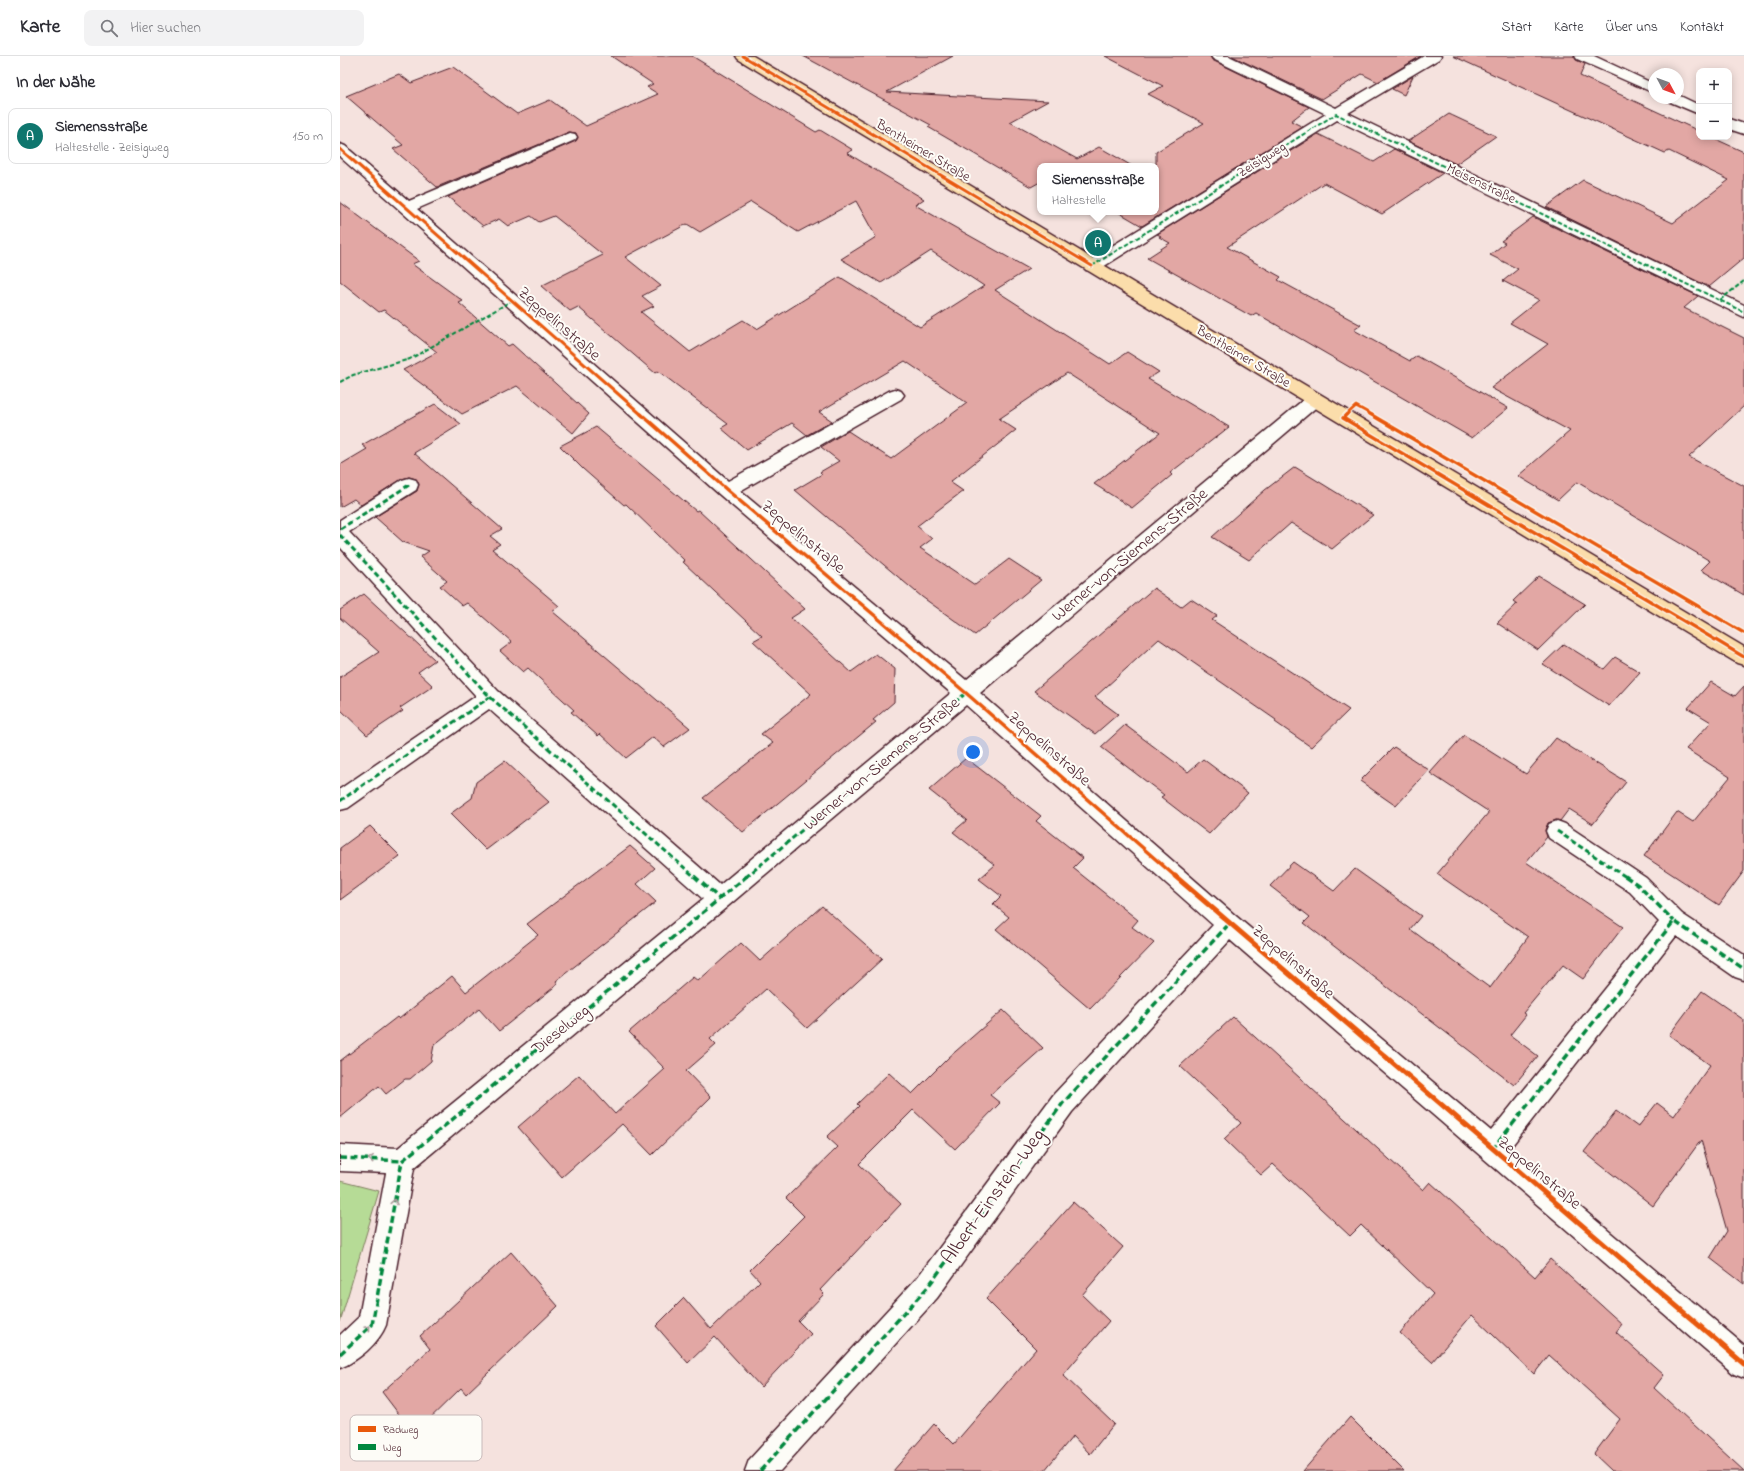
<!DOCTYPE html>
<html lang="de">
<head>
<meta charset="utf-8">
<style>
	body { margin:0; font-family:"Indie Flower",sans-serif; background:#f2f2f3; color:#2b2b33 }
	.controls { position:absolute; right:12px; top:12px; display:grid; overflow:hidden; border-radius:8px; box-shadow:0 2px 10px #0003 }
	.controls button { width:36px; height:36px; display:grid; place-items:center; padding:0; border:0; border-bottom:1px solid #e1e1e2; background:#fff; color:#2b2b33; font:20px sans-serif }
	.compass { position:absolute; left:1308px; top:12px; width:36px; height:36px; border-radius:50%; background:#fff; box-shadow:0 2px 10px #0003; rotate:131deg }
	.you { position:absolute; left:633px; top:696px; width:14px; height:14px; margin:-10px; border:3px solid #fff; border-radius:50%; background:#1a73e8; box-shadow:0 0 0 6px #1a73e833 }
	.badge { display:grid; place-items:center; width:26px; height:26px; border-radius:50%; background:#0f766e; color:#fff; font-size:13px; font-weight:700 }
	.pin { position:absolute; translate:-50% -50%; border:2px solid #fff; box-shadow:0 1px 4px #0006 }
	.popup { position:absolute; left:697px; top:107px; width:122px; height:52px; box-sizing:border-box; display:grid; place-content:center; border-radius:8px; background:#fff; filter:drop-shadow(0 1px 3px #0005); font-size:13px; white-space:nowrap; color:#7c7c81 }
	.popup b { font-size:15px; color:#2b2b33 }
	.popup::after { content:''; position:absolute; left:50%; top:100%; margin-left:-8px; border:8px solid transparent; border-top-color:#fff }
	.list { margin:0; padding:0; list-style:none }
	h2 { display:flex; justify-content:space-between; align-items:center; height:52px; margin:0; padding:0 16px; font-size:17px }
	h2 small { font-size:13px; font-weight:400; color:#7c7c81 }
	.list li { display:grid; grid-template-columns:26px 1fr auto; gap:12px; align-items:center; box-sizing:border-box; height:56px; margin:0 8px 8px; padding:0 8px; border:1px solid #e1e1e2; border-radius:8px }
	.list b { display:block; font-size:15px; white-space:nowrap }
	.list p { margin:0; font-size:13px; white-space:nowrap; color:#7c7c81 }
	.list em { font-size:13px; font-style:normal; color:#7c7c81 }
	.icon { flex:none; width:22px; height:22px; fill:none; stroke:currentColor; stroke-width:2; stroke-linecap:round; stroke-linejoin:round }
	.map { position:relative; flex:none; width:1404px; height:1415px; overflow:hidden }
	header { display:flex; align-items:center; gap:24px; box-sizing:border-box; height:56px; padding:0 20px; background:#fff; border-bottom:1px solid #e1e1e2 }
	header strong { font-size:19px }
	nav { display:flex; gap:22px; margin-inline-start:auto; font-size:14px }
	.search { width:280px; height:36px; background:#f2f2f3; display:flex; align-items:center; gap:10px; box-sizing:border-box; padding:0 14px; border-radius:8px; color:#7c7c81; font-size:15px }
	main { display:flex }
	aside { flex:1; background:#fff }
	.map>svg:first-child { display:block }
	.green { fill:#b6db96; stroke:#807d60 }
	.building { fill:#e2a7a4; stroke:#4a1f2b; fill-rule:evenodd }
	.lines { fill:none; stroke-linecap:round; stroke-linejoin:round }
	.minor-casing { stroke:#4a1f2b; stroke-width:3 }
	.major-casing { stroke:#4a1f2b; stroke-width:3 }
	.minor { fill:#fdfcf7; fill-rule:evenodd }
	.major { fill:#fbddab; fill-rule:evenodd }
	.quiet-far2 { stroke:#00873e; stroke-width:2; stroke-dasharray:4.5 2; stroke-linecap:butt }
	.quiet-far1 { stroke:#00873e; stroke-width:3; stroke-dasharray:5.5 3; stroke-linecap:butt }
	.quiet { stroke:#00873e; stroke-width:3.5; stroke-dasharray:7 3.5; stroke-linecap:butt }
	.cycleway-far2-casing { stroke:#fdfcf7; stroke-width:5 }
	.cycleway-far1-casing { stroke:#fdfcf7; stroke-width:6 }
	.cycleway-casing { stroke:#fdfcf7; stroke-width:8 }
	.cycleway-far2 { stroke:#e8590c; stroke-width:3 }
	.cycleway-far1 { stroke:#e8590c; stroke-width:3.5 }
	.cycleway { stroke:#e8590c; stroke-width:5 }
	.oneway { stroke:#ac999b }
	.labels { text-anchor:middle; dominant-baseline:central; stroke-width:4; stroke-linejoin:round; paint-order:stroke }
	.far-street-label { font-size:14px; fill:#4a1f2b; stroke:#fdfcf7 }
	.street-label { font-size:17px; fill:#4a1f2b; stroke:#fdfcf7 }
	.near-street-label { font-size:20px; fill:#4a1f2b; stroke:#fdfcf7 }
	.key { fill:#fdfcf7; stroke:#c7baba; stroke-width:1 }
	.key-label { font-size:11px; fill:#4a1f2b }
</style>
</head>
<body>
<header>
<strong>Karte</strong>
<div class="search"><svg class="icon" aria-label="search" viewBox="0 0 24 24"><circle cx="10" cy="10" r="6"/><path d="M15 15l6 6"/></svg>Hier suchen</div>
<nav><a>Start</a><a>Karte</a><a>Über uns</a><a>Kontakt</a></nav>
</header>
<main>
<aside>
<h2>In der Nähe<small></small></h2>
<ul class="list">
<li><span class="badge">A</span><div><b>Siemensstraße</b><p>Haltestelle · Zeisigweg</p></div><em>150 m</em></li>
</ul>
</aside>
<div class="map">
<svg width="1404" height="1415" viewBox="0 0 1404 1415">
	<rect width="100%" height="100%" fill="#f5e2de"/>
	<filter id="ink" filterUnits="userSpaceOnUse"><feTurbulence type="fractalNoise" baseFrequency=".025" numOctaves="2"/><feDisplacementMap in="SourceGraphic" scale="8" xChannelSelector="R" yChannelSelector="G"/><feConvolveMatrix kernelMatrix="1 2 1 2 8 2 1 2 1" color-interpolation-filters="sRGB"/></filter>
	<g filter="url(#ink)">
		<path class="green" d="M 0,1125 L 39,1135 L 0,1266 Z"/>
		<path class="building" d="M 271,0 L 352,0 L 476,76 L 480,74 L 513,94 L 507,97 L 584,143 L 575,149 L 689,213 L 655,234 L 770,308 L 787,296 L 819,316 L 808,323 L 889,371 L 830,417 L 832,419 L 792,452 L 754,428 L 820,377 L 727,317 L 659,363 L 676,374 L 610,426 L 623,435 L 577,470 L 592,483 L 580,492 L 635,529 L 669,503 L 701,524 L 635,579 L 582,541 L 455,434 L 482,418 L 480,416 L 499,405 L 481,391 L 508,375 L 551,403 L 627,347 L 565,305 L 479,356 L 492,365 L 467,379 L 452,367 L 407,394 L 381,372 L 388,368 L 318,315 L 315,317 L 238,251 L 230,255 L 201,230 L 263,199 L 214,160 L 199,166 L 191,160 L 168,170 L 159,163 L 143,170 L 108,141 L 236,85 L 238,82 L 236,77 L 229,76 L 97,131 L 53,93 L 63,89 L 6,40 L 59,18 L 71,27 L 113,11 L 177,58 L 210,44 L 246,70 L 318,38 L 307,31 L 313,28 ZM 516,145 L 536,181 L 501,203 L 541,227 L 591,195 L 644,230 L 580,271 L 500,221 L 417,273 L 403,264 L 350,296 L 301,256 L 314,250 L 302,240 L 321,230 L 285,201 L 347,168 L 360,176 L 411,146 L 458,176 Z
			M 463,0 L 613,0 L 547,36 L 708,45 L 670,66 L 737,103 L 759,91 L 792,110 L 700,110 L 700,126 L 691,131 L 588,71 L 591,69 Z
			M 765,0 L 870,0 L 872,4 L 969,51 L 951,65 L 963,71 L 802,170 L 778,156 L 816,156 L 816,96 L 864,67 L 808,38 L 823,30 Z
			M 892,0 L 1081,0 L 1038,26 L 1022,18 L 982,43 Z
			M 1113,0 L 1234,0 L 1236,4 L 1245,8 L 1240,20 L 1359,75 L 1359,81 L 1371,81 L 1404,96 L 1404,202 L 1369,231 L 1206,151 L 1243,124 L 1333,167 L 1389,124 L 1329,95 L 1325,97 Z
			M 1073,20 L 1064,39 L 1052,33 Z
			M 1109,58 L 1156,80 L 1116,108 L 1068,85 Z
			M 978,78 L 1034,106 L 1054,93 L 1103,117 L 1042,158 L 984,127 L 887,191 L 941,221 L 938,224 L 1021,269 L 1014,274 L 1070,305 L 1077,300 L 1168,352 L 1132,382 L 916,257 L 911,260 L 807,202 L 830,187 L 819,181 L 821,180 L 817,178 Z
			M 0,146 L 79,205 L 72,208 L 123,245 L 119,247 L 168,290 L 172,288 L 249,358 L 233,377 L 177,330 L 122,358 L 63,314 L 97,296 L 44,254 L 39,256 L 0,225 Z
			M 1193,161 L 1358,240 L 1344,252 L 1404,282 L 1404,350 L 1349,401 L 1404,430 L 1404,539 L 1361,514 L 1370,505 L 1237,426 L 1218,444 L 1178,420 L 1230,375 L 1151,332 L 1208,288 L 1170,267 L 1199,244 L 1163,225 L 1178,213 L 1150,199 L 1165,187 L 1161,185 Z
			M 95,348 L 121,368 L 74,397 L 162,473 L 150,480 L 160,488 L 152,493 L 219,550 L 212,555 L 350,672 L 324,691 L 313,681 L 286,702 L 260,678 L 258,680 L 231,656 L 234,654 L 188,612 L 183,616 L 160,595 L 172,586 L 127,547 L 122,550 L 100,530 L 107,525 L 80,501 L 89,495 L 63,486 L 35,461 L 77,435 L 79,428 L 76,423 L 69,421 L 62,423 L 21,449 L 14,443 L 0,451 L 0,409 L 27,393 L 22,389 Z
			M 256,371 L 356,455 L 358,454 L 465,553 L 451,562 L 511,616 L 536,598 L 555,613 L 554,646 L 533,664 L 536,666 L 403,776 L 363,742 L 433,687 L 421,678 L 471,638 L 413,585 L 422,580 L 343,506 L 345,505 L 286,448 L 284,449 L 243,413 L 220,390 Z
			M 955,411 L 1033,459 L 992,493 L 951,467 L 909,504 L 872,481 L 925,434 Z
			M 1199,520 L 1245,548 L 1198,594 L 1157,567 L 1177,548 L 1173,545 Z
			M 814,532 L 841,551 L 851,543 L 877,560 L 872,564 L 1009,654 L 971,691 L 935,666 L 936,664 L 819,583 L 755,641 L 778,658 L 755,678 L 694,635 Z
			M 24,538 L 95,604 L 78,616 L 93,630 L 60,652 L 63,655 L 27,679 L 0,653 L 0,621 L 39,596 L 0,562 L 0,554 Z
			M 1224,588 L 1264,613 L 1275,601 L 1300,616 L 1269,650 L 1203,608 Z
			M 1371,626 L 1395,640 L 1404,630 L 1404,815 L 1379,849 L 1304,800 L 1337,756 L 1353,766 L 1390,721 L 1346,693 L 1371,666 L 1348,652 Z
			M 785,669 L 848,716 L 863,703 L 908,737 L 869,778 L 821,741 L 824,739 L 761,691 Z
			M 1124,679 L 1186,718 L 1216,682 L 1286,726 L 1253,768 L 1229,753 L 1220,765 L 1216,764 L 1208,767 L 1205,774 L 1207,781 L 1186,806 L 1283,871 L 1243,923 L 1223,909 L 1183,957 L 1186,959 L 1170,979 L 1198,1000 L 1174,1029 L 964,867 L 970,861 L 930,830 L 953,806 L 994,835 L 1015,813 L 1081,860 L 1070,873 L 1150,932 L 1188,881 L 1097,818 L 1149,756 L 1090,717 Z
			M 1054,691 L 1089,714 L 1056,750 L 1020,725 Z
			M 626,702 L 701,760 L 696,765 L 743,802 L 733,812 L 798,864 L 792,871 L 814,887 L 750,953 L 656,873 L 669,861 L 653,848 L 661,840 L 639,823 L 655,809 L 613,776 L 627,764 L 589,734 Z
			M 165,705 L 209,746 L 146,794 L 110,758 L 132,742 L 136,726 Z
			M 30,770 L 60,800 L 0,844 L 0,792 Z
			M 290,790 L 315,812 L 297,828 L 316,846 L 216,925 L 218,928 L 159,975 L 139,953 L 94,989 L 91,1005 L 70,1023 L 65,1023 L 46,1038 L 39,1030 L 0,1062 L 0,1005 L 57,961 L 59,963 L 112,920 L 126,936 L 198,879 L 187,868 Z
			M 482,850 L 542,903 L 467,972 L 426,933 L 370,983 L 376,989 L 346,1015 L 371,1041 L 312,1099 L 282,1068 L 222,1121 L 178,1071 L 239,1019 L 275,1058 L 325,1013 L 289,976 L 353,921 L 358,925 L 401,887 L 420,905 Z
			M 1362,935 L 1404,964 L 1404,1228 L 1370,1202 L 1387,1175 L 1361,1084 L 1313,1150 L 1244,1096 L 1276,1055 L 1298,1071 L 1317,1047 L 1334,1060 L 1370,1009 L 1329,979 Z
			M 663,954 L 703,992 L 650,1039 L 660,1047 L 615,1093 L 573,1054 L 519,1108 L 561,1148 L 480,1234 L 484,1238 L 458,1265 L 471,1278 L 421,1331 L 375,1281 L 348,1307 L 316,1270 L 344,1242 L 371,1273 L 420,1225 L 410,1214 L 464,1160 L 446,1142 L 498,1091 L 487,1081 L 519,1050 L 517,1048 L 549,1017 L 572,1038 L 608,1002 Z
			M 893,961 L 1083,1134 L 1090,1126 L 1195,1221 L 1210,1203 L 1282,1268 L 1276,1276 L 1324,1319 L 1314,1332 L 1404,1415 L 1272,1415 L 1254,1398 L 1280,1363 L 1209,1299 L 1194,1318 L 1132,1259 L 1092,1306 L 1060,1277 L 1093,1238 L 1021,1169 L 1010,1180 L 933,1108 L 921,1119 L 884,1083 L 901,1067 L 840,1010 Z
			M 733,1146 L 783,1191 L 742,1239 L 769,1265 L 723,1319 L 774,1368 L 750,1398 L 733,1380 L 704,1415 L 553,1415 L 594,1368 L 614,1388 L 696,1293 L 646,1243 Z
			M 171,1196 L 218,1250 L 126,1338 L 121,1332 L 74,1378 L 42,1336 L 90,1293 L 80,1280 Z
			M 1010,1361 L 1064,1415 L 963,1415 Z"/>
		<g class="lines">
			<defs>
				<path id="minor" d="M 871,0 L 889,0 L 996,52 L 1084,0 L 1101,0 L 1099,3 L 1008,57 L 1404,249 L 1404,261 L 997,64 L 758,214 L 752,215 L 746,214 L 744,210 L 746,206 L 986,58 L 873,3 Z
					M 1235,0 L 1254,0 L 1314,28 L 1314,37 L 1237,3 Z
					M 1338,39 L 1359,49 L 1359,58 L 1328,45 L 1326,42 L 1338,42 Z
					M 1389,63 L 1404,68 L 1404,78 L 1389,73 Z
					M 230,77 L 235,78 L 237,81 L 235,84 L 77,153 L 388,425 L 549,335 L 555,333 L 561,335 L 564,339 L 561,343 L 400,435 L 626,624 L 968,340 L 974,338 L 980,340 L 983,344 L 980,348 L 640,637 L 897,861 L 1151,1075 L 1319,866 L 1290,836 L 1209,782 L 1206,775 L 1209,768 L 1217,765 L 1225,768 L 1306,822 L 1342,858 L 1404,899 L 1404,924 L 1395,921 L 1336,880 L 1170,1092 L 1404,1289 L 1404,1322 L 1394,1318 L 890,884 L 732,1056 L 597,1242 L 440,1415 L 405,1415 L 409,1404 L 577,1222 L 714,1038 L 873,869 L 626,649 L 388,850 L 74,1112 L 46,1269 C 39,1287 18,1305 0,1312 L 0,1279 L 19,1261 L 46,1117 L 0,1115 L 0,1089 L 58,1092 L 363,843 L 149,653 L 8,752 L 0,754 L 0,733 L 136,640 L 0,491 L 0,464 L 62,424 L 69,422 L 76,424 L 78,429 L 76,434 L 9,476 L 158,635 L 380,829 L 611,637 L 380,439 L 0,101 L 0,88 L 5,90 L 69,145 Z"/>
				<path id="major" d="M 396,0 L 413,0 L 1404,591 L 1404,609 L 1397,607 L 398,3 Z"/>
			</defs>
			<use href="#minor" class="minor-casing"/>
			<use href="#major" class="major-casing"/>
			<use href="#minor" class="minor"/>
			<use href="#major" class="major"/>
			<path class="quiet-far2" d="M 752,210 L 996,58 L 1404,256
				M 1380,244 L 1404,225
				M 0,326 L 13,319 L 70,303 L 173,244"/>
			<path class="quiet-far1" d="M 0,473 L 69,429
				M 0,479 L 150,641 L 355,821
				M 0,745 L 150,641
				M 1217,775 L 1286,821
				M 406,821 L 626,637 L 628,639"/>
			<path class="quiet" d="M 354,820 L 380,843
				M 1285,820 L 1298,829 L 1334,865
				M 1152,1094 L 1334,865 L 1404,913
				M 0,1102 L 62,1105
				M 0,1298 L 32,1269 L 62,1105 L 407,820
				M 420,1415 L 587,1232 L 723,1047 L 889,868"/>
			<defs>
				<path id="cycleway-far2" d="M 403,0 L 752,210
					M 0,93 L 302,359
					M 1006,359 L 1016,350 L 1032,359"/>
				<path id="cycleway-far1" d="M 301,358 L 387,434 L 626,637 L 836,821
					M 1007,358 L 1003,362 L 1404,601
					M 1030,358 L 1404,577"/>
				<path id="cycleway" d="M 835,820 L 1404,1308"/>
			</defs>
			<use href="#cycleway-far2" class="cycleway-far2-casing"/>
			<use href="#cycleway-far1" class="cycleway-far1-casing"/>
			<use href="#cycleway" class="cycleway-casing"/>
			<use href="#cycleway-far2" class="cycleway-far2"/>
			<use href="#cycleway-far1" class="cycleway-far1"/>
			<use href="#cycleway" class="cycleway"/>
		</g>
		<defs><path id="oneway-chevron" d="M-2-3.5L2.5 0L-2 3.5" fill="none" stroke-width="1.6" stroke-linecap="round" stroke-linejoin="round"/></defs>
		<g class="oneway">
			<use href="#oneway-chevron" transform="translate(31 1103) rotate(-177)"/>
			<use href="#oneway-chevron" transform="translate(54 1146) rotate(-80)"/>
			<use href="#oneway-chevron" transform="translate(28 1272) rotate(-49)"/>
		</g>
	</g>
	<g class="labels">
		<g class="far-street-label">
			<text transform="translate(583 95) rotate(31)">Bentheimer Straße</text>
			<text transform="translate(922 104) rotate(-32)">Zeisigweg</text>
			<text transform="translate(1141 128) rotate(26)">Meisenstraße</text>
			<text transform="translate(903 301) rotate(31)">Bentheimer Straße</text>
		</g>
		<g class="street-label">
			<text transform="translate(219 268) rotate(41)">Zeppelinstraße</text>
			<text transform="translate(463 481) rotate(40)">Zeppelinstraße</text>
			<text transform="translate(790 499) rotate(-40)">Werner-von-Siemens-Straße</text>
			<text transform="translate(709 693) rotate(41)">Zeppelinstraße</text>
			<text transform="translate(542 708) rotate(-40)">Werner-von-Siemens-Straße</text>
			<text transform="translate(953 906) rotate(41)">Zeppelinstraße</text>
			<text transform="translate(221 974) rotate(-39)">Dieselweg</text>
			<text transform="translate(1199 1117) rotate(40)">Zeppelinstraße</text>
		</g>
		<g class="near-street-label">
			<text transform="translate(654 1141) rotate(-54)">Albert-Einstein-Weg</text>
		</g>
	</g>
	<rect x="10" y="1359" width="132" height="46" rx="6" class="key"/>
	<rect x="18" y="1370" width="18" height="6" fill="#e8590c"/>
	<rect x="18" y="1388" width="18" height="6" fill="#00873e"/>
	<g class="key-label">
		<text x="43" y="1377">Radweg</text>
		<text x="43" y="1395">Weg</text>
	</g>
</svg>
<div class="controls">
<button>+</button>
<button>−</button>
</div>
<svg class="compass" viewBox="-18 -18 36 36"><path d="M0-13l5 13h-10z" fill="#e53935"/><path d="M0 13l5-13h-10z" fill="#7c7c81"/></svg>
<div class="you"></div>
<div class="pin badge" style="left:758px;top:187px">A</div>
<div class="popup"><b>Siemensstraße</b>Haltestelle</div>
</div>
</main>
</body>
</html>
